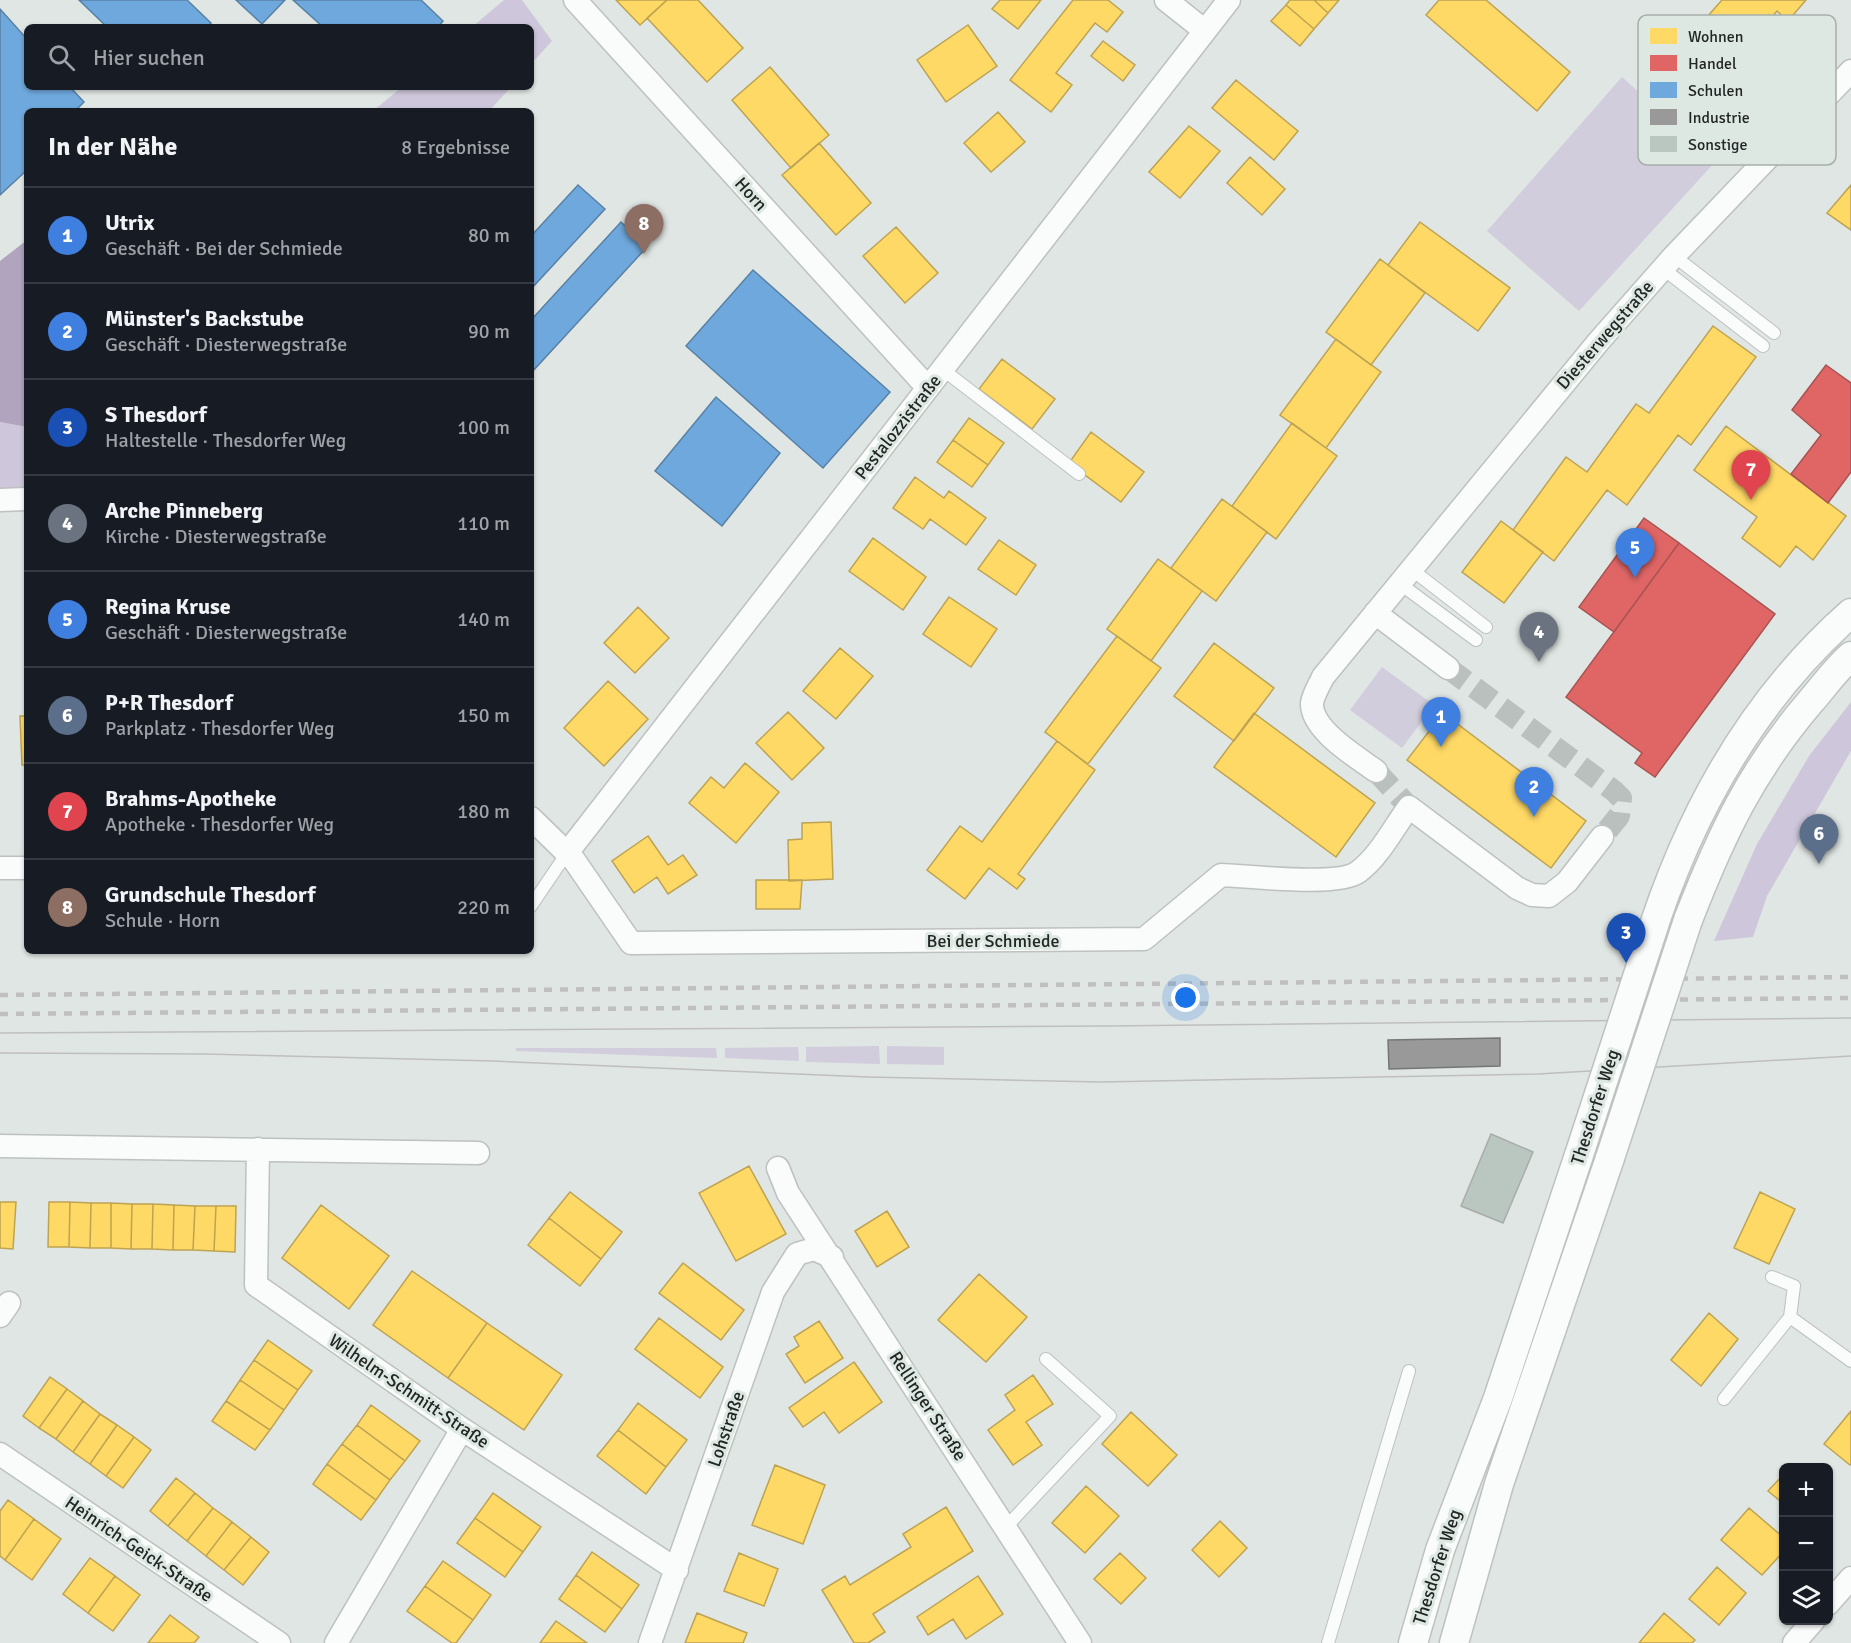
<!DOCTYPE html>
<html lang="de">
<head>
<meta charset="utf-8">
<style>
	body { margin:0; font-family:Signika,sans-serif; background:#20242c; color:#f1f3f6 }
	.controls { position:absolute; right:18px; bottom:18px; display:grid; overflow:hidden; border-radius:9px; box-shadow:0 2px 4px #0004 }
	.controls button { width:54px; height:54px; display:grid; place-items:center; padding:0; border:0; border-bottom:2px solid #363941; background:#171b24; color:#f1f3f6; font:30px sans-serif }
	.you { position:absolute; left:1186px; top:998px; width:21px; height:21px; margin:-15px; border:4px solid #fff; border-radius:50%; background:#1a73e8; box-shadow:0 0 0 9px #1a73e833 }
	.badge { display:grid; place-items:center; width:39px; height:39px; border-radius:50%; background:#db2777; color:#fff; font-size:20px; font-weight:700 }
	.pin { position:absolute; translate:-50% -50px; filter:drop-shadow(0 2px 3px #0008) }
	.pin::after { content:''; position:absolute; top:32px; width:21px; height:18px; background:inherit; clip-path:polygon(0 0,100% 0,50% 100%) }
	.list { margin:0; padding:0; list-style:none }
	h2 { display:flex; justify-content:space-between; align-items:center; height:78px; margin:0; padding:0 24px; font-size:26px }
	h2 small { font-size:20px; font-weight:400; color:#9ea1a6 }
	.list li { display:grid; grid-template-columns:39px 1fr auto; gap:18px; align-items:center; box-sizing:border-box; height:96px; padding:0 24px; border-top:2px solid #363941 }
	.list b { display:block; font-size:22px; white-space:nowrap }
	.list p { margin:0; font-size:20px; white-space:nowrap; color:#9ea1a6 }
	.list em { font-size:20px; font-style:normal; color:#9ea1a6 }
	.icon { flex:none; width:33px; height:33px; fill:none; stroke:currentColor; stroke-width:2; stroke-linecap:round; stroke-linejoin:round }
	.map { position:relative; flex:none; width:1851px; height:1643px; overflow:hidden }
	.search { position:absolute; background:#171b24; box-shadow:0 2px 4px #0004; left:24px; top:24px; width:510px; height:66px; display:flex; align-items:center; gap:15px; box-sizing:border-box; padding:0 21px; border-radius:9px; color:#9ea1a6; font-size:22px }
	.panel { position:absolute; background:#171b24; box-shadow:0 2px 4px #0004; left:24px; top:108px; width:510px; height:846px; border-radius:9px }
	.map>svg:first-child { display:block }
	.green { fill:#d2cddc }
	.forest { fill:#cec6db }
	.water { fill:#b0a4bf }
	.homes { fill:#ffd966; stroke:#bda352; stroke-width:1.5 }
	.shops { fill:#e06666; stroke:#a75352; stroke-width:1.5 }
	.schools { fill:#6fa8dc; stroke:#5881a5; stroke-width:1.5 }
	.industry { fill:#999; stroke:#757676; stroke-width:1.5 }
	.building { fill:#bac6c0; stroke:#a8acaa; stroke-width:1.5 }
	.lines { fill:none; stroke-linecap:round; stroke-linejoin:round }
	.minor-tunnel { stroke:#bac0bd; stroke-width:22; stroke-dasharray:22 11; stroke-linecap:butt }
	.service-casing { stroke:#bdc2c0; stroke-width:14 }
	.minor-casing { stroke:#bdc2c0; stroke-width:25 }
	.tertiary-casing { stroke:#bdc2c0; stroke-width:31 }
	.service { stroke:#fafbfb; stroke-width:12 }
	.minor { stroke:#fafbfb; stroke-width:22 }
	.tertiary { stroke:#fafbfb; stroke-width:28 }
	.tram { stroke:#bebfbe; stroke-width:1.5 }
	.rail { stroke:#bebfbe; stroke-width:4.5; stroke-dasharray:8 8; stroke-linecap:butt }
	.tertiary-bridge-casing { stroke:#bdc2c0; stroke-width:31; stroke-linecap:butt }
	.tertiary-bridge { stroke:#fafbfb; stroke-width:28 }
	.labels { text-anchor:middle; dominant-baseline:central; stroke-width:6; stroke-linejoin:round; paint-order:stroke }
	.street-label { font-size:18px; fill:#222624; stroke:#dee8e3 }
	.key { fill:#dee8e3; stroke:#a6aeaa; stroke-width:1.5 }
	.key-label { font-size:16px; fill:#222624 }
</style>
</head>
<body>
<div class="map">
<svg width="1851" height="1643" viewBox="0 0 1851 1643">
	<rect width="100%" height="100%" fill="#e0e6e3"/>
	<path class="green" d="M 1622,77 L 1716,161 L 1579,311 L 1487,231 Z
		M 1382,667 L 1434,705 L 1402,748 L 1350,710 Z
		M 879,1046 L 880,1064 L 806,1062 L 806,1047 Z
		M 887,1046 L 944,1047 L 944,1065 L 887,1064 Z
		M 798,1047 L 799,1061 L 725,1058 L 725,1048 Z
		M 516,1048 L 716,1048 L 717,1058 L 516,1051 Z"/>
	<path class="forest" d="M 504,0 L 522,0 L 552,41 L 531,64 L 531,27 L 472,27 Z
		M 402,87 L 511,87 L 489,111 L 373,111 Z
		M 0,422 L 27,427 L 27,499 L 0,500 Z
		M 1851,702 L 1851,751 L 1767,896 L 1753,937 L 1714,941 L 1757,844 L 1809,756 Z"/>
	<path class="water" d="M 27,240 L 27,427 L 0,422 L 0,261 Z"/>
	<path class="homes" d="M 616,0 L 667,0 L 640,25 Z
		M 667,0 L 698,0 L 743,48 L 707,82 L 647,18 Z
		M 1000,0 L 1041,0 L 1018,29 L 992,9 Z
		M 1073,0 L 1108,0 L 1123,12 L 1107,32 L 1095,23 L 1056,73 L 1072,85 L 1051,112 L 1010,80 Z
		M 1290,0 L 1314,0 L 1328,13 L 1314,29 L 1286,5 Z
		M 1314,0 L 1339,0 L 1328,13 Z
		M 1439,0 L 1486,0 L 1570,72 L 1537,111 L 1426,15 Z
		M 1722,0 L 1806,0 L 1788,21 L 1777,11 L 1713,85 L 1676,52 Z
		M 1286,5 L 1314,29 L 1300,46 L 1271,21 Z
		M 968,25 L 997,66 L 946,102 L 917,60 Z
		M 1103,41 L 1135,65 L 1123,81 L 1091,56 Z
		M 770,67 L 829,135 L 791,168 L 732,100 Z
		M 1236,80 L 1298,131 L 1274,160 L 1212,108 Z
		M 998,112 L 1025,142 L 991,172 L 964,143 Z
		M 1189,126 L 1220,151 L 1180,198 L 1149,172 Z
		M 819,143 L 871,203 L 836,235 L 782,175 Z
		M 1250,157 L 1285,189 L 1262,215 L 1227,183 Z
		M 1851,185 L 1851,230 L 1827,213 Z
		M 1420,222 L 1510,288 L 1478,331 L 1388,265 Z
		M 896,227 L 938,273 L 905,303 L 863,256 Z
		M 1380,259 L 1425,293 L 1371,365 L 1326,332 Z
		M 1713,326 L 1756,357 L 1691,445 L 1678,435 L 1627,505 L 1607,490 L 1554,561 L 1513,530 L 1566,457 L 1587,472 L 1636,404 L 1649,413 Z
		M 1336,339 L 1381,372 L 1326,448 L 1280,415 Z
		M 1002,359 L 1055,399 L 1032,429 L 979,389 Z
		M 969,418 L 1004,443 L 988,465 L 953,440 Z
		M 1292,423 L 1337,456 L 1276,539 L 1232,506 Z
		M 1726,426 L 1846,516 L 1813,560 L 1796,546 L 1780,567 L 1742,538 L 1757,517 L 1694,470 Z
		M 1091,432 L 1144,472 L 1121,502 L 1069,463 Z
		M 953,440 L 988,465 L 972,487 L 937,462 Z
		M 915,477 L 944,498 L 949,491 L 986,518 L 966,545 L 930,519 L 923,529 L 893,508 Z
		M 1222,499 L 1267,532 L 1216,601 L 1171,568 Z
		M 1501,521 L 1543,552 L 1504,603 L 1462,572 Z
		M 873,538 L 926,577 L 903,610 L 849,571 Z
		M 999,540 L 1036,565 L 1016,595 L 978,569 Z
		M 1158,559 L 1202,591 L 1151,661 L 1107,629 Z
		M 949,597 L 997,629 L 971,667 L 923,634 Z
		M 638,607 L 669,638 L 635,673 L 604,643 Z
		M 1117,636 L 1161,668 L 1088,764 L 1045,732 Z
		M 1214,643 L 1274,688 L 1234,741 L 1174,696 Z
		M 840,648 L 873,676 L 836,719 L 803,691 Z
		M 608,681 L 648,719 L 604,766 L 564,728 Z
		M 788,712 L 824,748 L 792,780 L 756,743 Z
		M 1254,713 L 1375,803 L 1336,857 L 1214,767 Z
		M 1443,713 L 1586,821 L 1551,868 L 1407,760 Z
		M 20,716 L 27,716 L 27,765 L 22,765 Z
		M 1057,741 L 1095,770 L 1018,874 L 1025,879 L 1017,889 L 989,868 L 965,899 L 927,870 L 960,826 L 982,842 Z
		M 745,763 L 779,792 L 736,843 L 689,803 L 711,777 L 724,788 Z
		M 831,822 L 833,879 L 789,881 L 788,840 L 802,839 L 802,823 Z
		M 648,836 L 668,865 L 683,855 L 697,875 L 668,894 L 657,877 L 634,893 L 612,861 Z
		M 756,880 L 802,880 L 800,909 L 756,909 Z
		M 749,1166 L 786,1234 L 736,1261 L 699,1193 Z
		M 570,1192 L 622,1232 L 601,1259 L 549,1218 Z
		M 1760,1192 L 1795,1209 L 1769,1264 L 1734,1248 Z
		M 0,1202 L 16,1202 L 13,1249 L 0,1248 Z
		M 49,1202 L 70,1202 L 69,1247 L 48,1247 Z
		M 70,1202 L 91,1203 L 90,1248 L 69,1247 Z
		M 91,1203 L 111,1203 L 111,1248 L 90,1248 Z
		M 111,1203 L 132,1204 L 131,1249 L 111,1248 Z
		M 132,1204 L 153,1204 L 152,1249 L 131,1249 Z
		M 153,1204 L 174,1205 L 173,1250 L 152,1249 Z
		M 174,1205 L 195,1206 L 193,1250 L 173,1250 Z
		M 321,1205 L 389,1256 L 349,1309 L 282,1258 Z
		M 195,1206 L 216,1206 L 214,1251 L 193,1250 Z
		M 216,1206 L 236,1206 L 235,1252 L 214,1251 Z
		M 887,1211 L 909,1247 L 877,1267 L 855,1231 Z
		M 549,1218 L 601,1259 L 580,1286 L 528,1245 Z
		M 683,1263 L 744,1310 L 721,1340 L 659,1293 Z
		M 412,1271 L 487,1323 L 448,1378 L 373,1325 Z
		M 979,1274 L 1027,1317 L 986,1362 L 938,1320 Z
		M 1709,1313 L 1738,1339 L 1701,1386 L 1671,1360 Z
		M 659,1318 L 723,1367 L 700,1398 L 635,1349 Z
		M 819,1321 L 843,1358 L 805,1383 L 786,1354 L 799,1346 L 794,1337 Z
		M 487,1323 L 562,1375 L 524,1430 L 448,1378 Z
		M 268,1340 L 312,1371 L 298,1390 L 254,1360 Z
		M 254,1360 L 298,1390 L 284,1410 L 240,1380 Z
		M 854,1362 L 882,1402 L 839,1433 L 824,1412 L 803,1427 L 789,1408 Z
		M 1033,1375 L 1053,1404 L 1026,1422 L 1042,1445 L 1013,1465 L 988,1430 L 1015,1410 L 1005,1395 Z
		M 50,1377 L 67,1389 L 39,1428 L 23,1416 Z
		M 240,1380 L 284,1410 L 270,1430 L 226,1401 Z
		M 67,1389 L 83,1401 L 56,1439 L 39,1428 Z
		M 83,1401 L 100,1414 L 73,1452 L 56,1439 Z
		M 226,1401 L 270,1430 L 255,1450 L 212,1421 Z
		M 638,1403 L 687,1440 L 666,1467 L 618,1430 Z
		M 371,1405 L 420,1441 L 405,1461 L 357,1425 Z
		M 1851,1411 L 1851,1464 L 1850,1465 L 1824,1444 Z
		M 1131,1412 L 1177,1455 L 1148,1486 L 1102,1444 Z
		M 100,1414 L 117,1425 L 90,1464 L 73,1452 Z
		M 117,1425 L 134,1437 L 106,1476 L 90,1464 Z
		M 357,1425 L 405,1461 L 390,1480 L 342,1444 Z
		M 618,1430 L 666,1467 L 646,1494 L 597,1456 Z
		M 134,1437 L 151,1450 L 123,1488 L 106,1476 Z
		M 342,1444 L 390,1480 L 376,1500 L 327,1464 Z
		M 327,1464 L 376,1500 L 361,1520 L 313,1484 Z
		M 775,1465 L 825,1485 L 803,1544 L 752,1525 Z
		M 1784,1474 L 1784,1504 L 1768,1491 Z
		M 176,1478 L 195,1493 L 168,1526 L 150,1511 Z
		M 1086,1486 L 1119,1516 L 1085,1553 L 1052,1523 Z
		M 195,1493 L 213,1508 L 187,1541 L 168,1526 Z
		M 493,1493 L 541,1527 L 523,1552 L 475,1518 Z
		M 8,1500 L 34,1519 L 5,1560 L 0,1556 L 0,1511 Z
		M 946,1507 L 973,1551 L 873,1614 L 885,1632 L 868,1643 L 854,1643 L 822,1590 L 845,1576 L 850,1585 L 911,1547 L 903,1534 Z
		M 213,1508 L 232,1522 L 206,1556 L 187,1541 Z
		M 1749,1508 L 1784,1538 L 1784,1551 L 1762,1575 L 1721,1540 Z
		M 475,1518 L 523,1552 L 505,1577 L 457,1543 Z
		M 34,1519 L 61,1539 L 32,1580 L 5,1560 Z
		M 1220,1521 L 1247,1548 L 1219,1577 L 1192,1550 Z
		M 232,1522 L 251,1537 L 224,1570 L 206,1556 Z
		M 251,1537 L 269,1552 L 243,1585 L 224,1570 Z
		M 592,1552 L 639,1585 L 622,1609 L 576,1575 Z
		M 739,1553 L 778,1569 L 764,1606 L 724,1591 Z
		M 1120,1553 L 1146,1578 L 1121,1604 L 1094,1579 Z
		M 90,1558 L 115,1576 L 88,1613 L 63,1594 Z
		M 443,1561 L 491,1595 L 473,1620 L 425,1586 Z
		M 1717,1567 L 1746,1593 L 1719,1625 L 1689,1599 Z
		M 576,1575 L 622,1609 L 605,1632 L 559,1599 Z
		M 115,1576 L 140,1595 L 113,1631 L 88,1613 Z
		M 978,1576 L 1003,1614 L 966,1639 L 953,1619 L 928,1635 L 917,1617 Z
		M 425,1586 L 473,1620 L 456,1643 L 452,1643 L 407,1611 Z
		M 697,1613 L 747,1633 L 743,1643 L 685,1643 Z
		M 1664,1613 L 1695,1640 L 1692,1643 L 1639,1643 Z
		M 170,1615 L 199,1637 L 194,1643 L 148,1643 Z
		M 556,1621 L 587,1643 L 540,1643 Z"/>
	<path class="shops" d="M 1826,365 L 1851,383 L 1851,472 L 1828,503 L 1791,474 L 1821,435 L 1792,410 Z
		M 1644,518 L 1679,543 L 1614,632 L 1579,607 Z
		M 1679,543 L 1775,614 L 1655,777 L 1635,763 L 1642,753 L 1566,697 Z"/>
	<path class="schools" d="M 79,0 L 187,0 L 211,23 L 207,27 L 107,27 Z
		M 236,0 L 285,0 L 262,24 Z
		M 293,0 L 421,0 L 443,21 L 438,27 L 323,27 Z
		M 0,9 L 27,39 L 27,87 L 70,87 L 84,102 L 75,111 L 27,111 L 27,170 L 0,195 Z
		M 578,185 L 605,209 L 531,289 L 531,236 Z
		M 621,222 L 647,247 L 531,373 L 531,320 Z
		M 753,270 L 890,392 L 823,468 L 686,346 Z
		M 716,397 L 780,453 L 722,526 L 655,471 Z"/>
	<path class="industry" d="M 1500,1038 L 1500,1066 L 1389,1069 L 1388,1040 Z"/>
	<path class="building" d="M 1491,1134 L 1533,1152 L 1503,1223 L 1461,1206 Z"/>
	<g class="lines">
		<path class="minor-tunnel" d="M 1448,668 L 1614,791 L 1621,798 L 1619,816 L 1602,837
			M 1376,771 L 1409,807"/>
		<defs>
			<path id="service" d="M 1674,256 L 1774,333
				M 1662,268 L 1763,346
				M 942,369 L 1079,474
				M 1411,569 L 1486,627
				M 1399,583 L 1476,640
				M 531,906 L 567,853
				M 1790,1317 L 1851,1361
				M 1724,1399 L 1790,1317 L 1794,1286 L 1772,1277
				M 1006,1527 L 1110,1416 L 1046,1359
				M 1328,1643 L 1409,1371"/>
			<path id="minor" d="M 575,0 L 928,388
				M 1166,0 L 1205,31
				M 0,500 L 27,499
				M 1375,613 L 1448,668
				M 1376,771 C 1357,757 1311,730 1312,703 C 1313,695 1320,684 1323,677 L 1599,341 L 1674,256 L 1851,71
				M 531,818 L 574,860 L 631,943 L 1144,939 L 1221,875 C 1249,876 1338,887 1358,872 C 1379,857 1394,827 1409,807 L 1517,888 L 1532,895 L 1549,896 L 1567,882 L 1602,837
				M 567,853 L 1229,0
				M 0,868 L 27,868
				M 0,1146 L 478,1153
				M 258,1149 L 256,1285 L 462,1429 L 677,1570
				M 778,1168 L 788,1193 L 1080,1643
				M 0,1316 L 9,1303
				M 0,1454 L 279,1643
				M 1828,1604 L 1851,1578
				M 336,1643 L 462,1429
				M 650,1643 L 773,1292 L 797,1254 L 814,1249 L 832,1257
				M 1794,1643 L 1814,1620"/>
			<path id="tertiary" d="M 1688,920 C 1721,835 1751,771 1811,701 C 1824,686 1836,669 1851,656
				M 1648,944 C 1687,818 1751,701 1851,613
				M 1413,1643 L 1440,1550 L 1498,1398 L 1579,1155
				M 1454,1643 L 1499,1484 L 1610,1158"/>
		</defs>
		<use href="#service" class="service-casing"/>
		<use href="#minor" class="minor-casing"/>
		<use href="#tertiary" class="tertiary-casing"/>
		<use href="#service" class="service"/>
		<use href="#minor" class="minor"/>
		<use href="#tertiary" class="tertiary"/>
		<path class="tram" d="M 0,1033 L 1106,1026 L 1851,1018
			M 0,1053 L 204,1054 L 493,1061 L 868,1077 L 1101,1082 L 1538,1074 L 1851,1056"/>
		<path class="rail" d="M 0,995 L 1851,977
			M 0,1014 L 1851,998"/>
		<defs>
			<path id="tertiary-bridge" d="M 1579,1155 L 1648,944
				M 1610,1158 L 1688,920"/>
		</defs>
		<use href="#tertiary-bridge" class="tertiary-bridge-casing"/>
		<use href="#tertiary-bridge" class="tertiary-bridge"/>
	</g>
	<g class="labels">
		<g class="street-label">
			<text transform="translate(751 194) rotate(48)">Horn</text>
			<text transform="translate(1605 335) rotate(-49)">Diesterwegstraße</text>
			<text transform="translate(898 427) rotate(-52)">Pestalozzistraße</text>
			<text x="993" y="941">Bei der Schmiede</text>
			<text transform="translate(1595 1107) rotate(-72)">Thesdorfer Weg</text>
			<text transform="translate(409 1391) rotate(34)">Wilhelm-Schmitt-Straße</text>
			<text transform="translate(928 1406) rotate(57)">Rellinger Straße</text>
			<text transform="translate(726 1429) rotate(-71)">Lohstraße</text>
			<text transform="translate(139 1549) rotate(34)">Heinrich-Geick-Straße</text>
			<text transform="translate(1437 1567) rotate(-72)">Thesdorfer Weg</text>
		</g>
	</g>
	<rect x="1638" y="15" width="198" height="150" rx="9" class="key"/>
	<rect x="1650" y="28" width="27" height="16" fill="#ffd966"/>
	<rect x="1650" y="55" width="27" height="16" fill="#e06666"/>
	<rect x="1650" y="82" width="27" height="16" fill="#6fa8dc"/>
	<rect x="1650" y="109" width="27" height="16" fill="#999"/>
	<rect x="1650" y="136" width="27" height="16" fill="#bac6c0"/>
	<g class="key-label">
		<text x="1688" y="42">Wohnen</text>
		<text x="1688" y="69">Handel</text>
		<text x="1688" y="96">Schulen</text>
		<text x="1688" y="123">Industrie</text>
		<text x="1688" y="150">Sonstige</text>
	</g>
</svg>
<div class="controls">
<button>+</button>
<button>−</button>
<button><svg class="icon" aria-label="layers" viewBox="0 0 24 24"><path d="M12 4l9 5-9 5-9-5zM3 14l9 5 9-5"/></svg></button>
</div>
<div class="you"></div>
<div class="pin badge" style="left:1441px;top:747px;background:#3f7fe0">1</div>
<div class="pin badge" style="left:1534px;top:817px;background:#3f7fe0">2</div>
<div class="pin badge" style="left:1626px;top:963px;background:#1a4fb4">3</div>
<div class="pin badge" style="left:1539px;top:662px;background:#6b7280">4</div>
<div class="pin badge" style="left:1635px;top:578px;background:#3f7fe0">5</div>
<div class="pin badge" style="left:1819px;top:864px;background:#5c6f8a">6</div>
<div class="pin badge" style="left:1751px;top:500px;background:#e0444e">7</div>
<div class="pin badge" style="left:644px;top:254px;background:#8d6e63">8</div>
<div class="search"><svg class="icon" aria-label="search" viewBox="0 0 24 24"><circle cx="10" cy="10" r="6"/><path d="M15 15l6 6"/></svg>Hier suchen</div>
<section class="panel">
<h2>In der Nähe<small>8 Ergebnisse</small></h2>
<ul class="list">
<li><span class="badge" style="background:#3f7fe0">1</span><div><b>Utrix</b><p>Geschäft · Bei der Schmiede</p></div><em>80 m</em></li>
<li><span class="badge" style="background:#3f7fe0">2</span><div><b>Münster's Backstube</b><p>Geschäft · Diesterwegstraße</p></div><em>90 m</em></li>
<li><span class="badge" style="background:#1a4fb4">3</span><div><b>S Thesdorf</b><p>Haltestelle · Thesdorfer Weg</p></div><em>100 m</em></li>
<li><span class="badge" style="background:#6b7280">4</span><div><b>Arche Pinneberg</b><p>Kirche · Diesterwegstraße</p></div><em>110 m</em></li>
<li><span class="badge" style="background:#3f7fe0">5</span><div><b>Regina Kruse</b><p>Geschäft · Diesterwegstraße</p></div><em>140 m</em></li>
<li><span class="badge" style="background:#5c6f8a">6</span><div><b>P+R Thesdorf</b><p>Parkplatz · Thesdorfer Weg</p></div><em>150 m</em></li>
<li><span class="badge" style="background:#e0444e">7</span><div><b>Brahms-Apotheke</b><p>Apotheke · Thesdorfer Weg</p></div><em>180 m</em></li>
<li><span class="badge" style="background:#8d6e63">8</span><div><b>Grundschule Thesdorf</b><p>Schule · Horn</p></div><em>220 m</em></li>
</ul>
</section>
</div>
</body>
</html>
